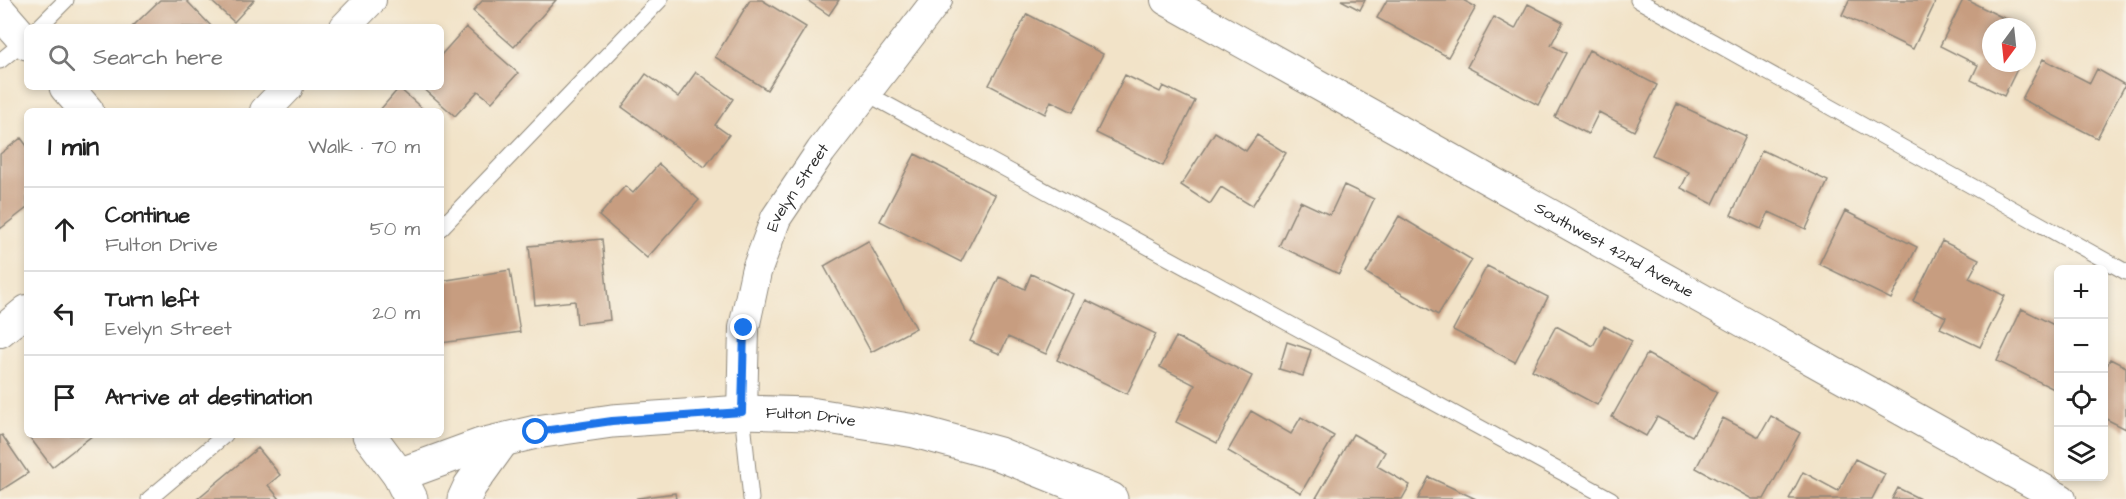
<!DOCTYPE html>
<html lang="en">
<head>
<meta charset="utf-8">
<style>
	body { margin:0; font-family:"Architects Daughter",sans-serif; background:#f2f2f2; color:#222 }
	.controls { position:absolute; right:18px; bottom:18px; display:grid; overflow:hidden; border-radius:9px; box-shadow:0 3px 9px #0003 }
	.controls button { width:54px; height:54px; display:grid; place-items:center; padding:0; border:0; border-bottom:2px solid #e0e0e0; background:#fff; color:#222; font:30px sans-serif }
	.compass { position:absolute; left:1982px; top:18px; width:54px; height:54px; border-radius:50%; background:#fff; box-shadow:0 3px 9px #0003; rotate:195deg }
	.stop { position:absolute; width:18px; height:18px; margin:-14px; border:4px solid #1a73e8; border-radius:50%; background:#fff }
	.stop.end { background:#1a73e8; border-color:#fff; box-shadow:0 2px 6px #0008 }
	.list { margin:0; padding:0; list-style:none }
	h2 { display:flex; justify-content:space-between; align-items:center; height:78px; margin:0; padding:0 24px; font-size:26px }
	h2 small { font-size:20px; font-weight:400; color:#767676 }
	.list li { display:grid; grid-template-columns:39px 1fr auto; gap:18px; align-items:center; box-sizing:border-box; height:84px; padding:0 24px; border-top:2px solid #e0e0e0 }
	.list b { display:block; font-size:22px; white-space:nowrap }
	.list p { margin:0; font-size:20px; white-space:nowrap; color:#767676 }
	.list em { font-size:20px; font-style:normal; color:#767676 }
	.icon { flex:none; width:33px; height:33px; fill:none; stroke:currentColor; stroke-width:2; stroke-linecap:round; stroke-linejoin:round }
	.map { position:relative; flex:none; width:2126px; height:499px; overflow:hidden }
	.search { position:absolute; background:#fff; box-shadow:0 3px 9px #0003; left:24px; top:24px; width:420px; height:66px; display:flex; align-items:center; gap:15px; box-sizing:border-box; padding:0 21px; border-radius:9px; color:#767676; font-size:22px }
	.panel { position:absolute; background:#fff; box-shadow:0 3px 9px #0003; left:24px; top:108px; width:420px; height:330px; border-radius:9px }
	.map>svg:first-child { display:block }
	.building { fill:#c79d80 }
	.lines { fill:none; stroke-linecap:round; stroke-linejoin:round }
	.lane-casing { stroke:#8e877a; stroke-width:17 }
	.street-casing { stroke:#8e877a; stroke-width:32 }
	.secondary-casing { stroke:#8e877a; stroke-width:35 }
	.lane { stroke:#fff; stroke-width:15 }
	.street { stroke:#fff; stroke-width:30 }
	.secondary { stroke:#fff; stroke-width:33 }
	.route { stroke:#1a73e8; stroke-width:8 }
	.labels { text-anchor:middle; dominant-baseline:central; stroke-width:5; stroke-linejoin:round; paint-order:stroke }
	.street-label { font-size:16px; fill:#2b2b2b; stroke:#f7f3e8 }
</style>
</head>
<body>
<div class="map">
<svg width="2126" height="499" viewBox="0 0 2126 499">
	<rect width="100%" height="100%" fill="#f7f3e8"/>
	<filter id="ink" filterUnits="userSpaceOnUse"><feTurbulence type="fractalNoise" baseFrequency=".0167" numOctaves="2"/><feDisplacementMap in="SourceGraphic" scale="12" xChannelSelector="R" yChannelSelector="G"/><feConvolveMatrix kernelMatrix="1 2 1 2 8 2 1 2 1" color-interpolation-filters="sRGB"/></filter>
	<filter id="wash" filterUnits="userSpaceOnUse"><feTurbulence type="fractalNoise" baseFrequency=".008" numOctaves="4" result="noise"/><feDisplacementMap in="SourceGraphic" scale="24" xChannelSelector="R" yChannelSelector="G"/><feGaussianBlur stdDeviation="1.35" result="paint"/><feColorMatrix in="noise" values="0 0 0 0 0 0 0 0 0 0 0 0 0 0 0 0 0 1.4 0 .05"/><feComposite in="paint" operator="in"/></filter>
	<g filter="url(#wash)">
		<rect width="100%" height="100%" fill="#f2e3c8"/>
		<g id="blocks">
			<path class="building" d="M 160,0 L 186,0 L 212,27 L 132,27 Z
				M 210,0 L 254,0 L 234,22 Z
				M 483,0 L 556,0 L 514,47 L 473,11 Z
				M 750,0 L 762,0 L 806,27 L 767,90 L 715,57 Z
				M 807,0 L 839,0 L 829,15 Z
				M 1341,0 L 1365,0 L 1360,10 Z
				M 1387,0 L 1463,0 L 1476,7 L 1448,57 L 1377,18 Z
				M 1849,0 L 1930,0 L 1935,3 L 1913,49 L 1842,15 Z
				M 1963,0 L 1967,0 L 2022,27 L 1991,27 L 1991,63 L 2020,63 L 2004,96 L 1971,80 L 1978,65 L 1940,46 Z
				M 1528,4 L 1563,22 L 1551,45 L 1566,53 L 1538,105 L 1467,67 L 1494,17 L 1515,29 Z
				M 1027,14 L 1103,54 L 1073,112 L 1051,101 L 1045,114 L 989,85 Z
				M 466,27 L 518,73 L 492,102 L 478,91 L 455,116 L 422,87 L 441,87 L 441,55 Z
				M 1589,50 L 1657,85 L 1634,131 L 1599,112 L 1588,134 L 1555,117 Z
				M 2043,59 L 2090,83 L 2097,69 L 2125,85 L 2097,138 L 2022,99 Z
				M 696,72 L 733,99 L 715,125 L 729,135 L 705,167 L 622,107 L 646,74 L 678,97 Z
				M 1125,75 L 1160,92 L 1163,86 L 1195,101 L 1163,166 L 1096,133 Z
				M 399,88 L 425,111 L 379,111 Z
				M 1677,104 L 1746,136 L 1713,204 L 1681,188 L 1689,172 L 1652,155 Z
				M 1215,132 L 1246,151 L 1257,135 L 1286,153 L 1252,206 L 1221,187 L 1210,204 L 1181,185 Z
				M 21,138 L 27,146 L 27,208 L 0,229 L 0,154 Z
				M 1762,150 L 1828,181 L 1806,229 L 1769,212 L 1761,229 L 1731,215 Z
				M 915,154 L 995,195 L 961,262 L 880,221 Z
				M 659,164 L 699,200 L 647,258 L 599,216 L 625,186 L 633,193 Z
				M 1344,185 L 1374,199 L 1339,274 L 1279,246 L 1300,201 L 1330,215 Z
				M 1845,211 L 1917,247 L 1891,299 L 1819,264 Z
				M 1399,216 L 1472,260 L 1438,315 L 1366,273 Z
				M 602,239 L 610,320 L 577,324 L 575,301 L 535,305 L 529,246 Z
				M 868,241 L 916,328 L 871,352 L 824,266 Z
				M 1942,241 L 1979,259 L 1969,278 L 2005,296 L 1980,347 L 1940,328 L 1946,317 L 1913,301 Z
				M 1487,266 L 1548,297 L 1515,362 L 1453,330 Z
				M 510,270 L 520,332 L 441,343 L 441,281 Z
				M 1031,274 L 1073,294 L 1046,354 L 1008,337 L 1000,354 L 970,341 L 999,277 L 1025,289 Z
				M 1086,300 L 1156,334 L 1127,394 L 1057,360 Z
				M 2022,309 L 2058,327 L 2058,391 L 1997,361 Z
				M 1556,326 L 1593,346 L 1604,326 L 1632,341 L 1597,405 L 1532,370 Z
				M 1176,337 L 1252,376 L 1217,443 L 1176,422 L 1195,385 L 1160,367 Z
				M 1287,342 L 1311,350 L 1303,376 L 1279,369 Z
				M 1647,354 L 1717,392 L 1692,436 L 1657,417 L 1646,436 L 1612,417 Z
				M 2110,359 L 2126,367 L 2126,429 L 2104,418 L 2104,373 Z
				M 1251,411 L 1291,434 L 1301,417 L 1334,436 L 1301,493 L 1228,451 Z
				M 1771,416 L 1800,433 L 1764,499 L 1752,499 L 1696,468 L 1723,418 L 1759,437 Z
				M 1353,434 L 1385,452 L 1377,466 L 1410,485 L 1402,499 L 1316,498 Z
				M 2,435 L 28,473 L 0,491 L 0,436 Z
				M 28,435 L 93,435 L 52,467 Z
				M 258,448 L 280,475 L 268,485 L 280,499 L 197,499 Z
				M 1855,459 L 1885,474 L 1872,499 L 1789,499 L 1803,472 L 1838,491 Z
				M 1429,477 L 1476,499 L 1418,499 Z
				M 1898,488 L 1920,499 L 1892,499 Z
				M 675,493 L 676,499 L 638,499 L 637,498 Z"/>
		</g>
	</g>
	<g filter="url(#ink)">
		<use href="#blocks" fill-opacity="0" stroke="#8e877a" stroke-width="1.5"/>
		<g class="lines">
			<defs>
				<path id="lane" d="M 1638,0 L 2126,272
					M 39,27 L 66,0
					M 0,61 L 27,39
					M 866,93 L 1611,499
					M 441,228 L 660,0
					M 742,412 L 751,499
					M 149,499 L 225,435"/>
				<g id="street">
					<path id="s1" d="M 1166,0 L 2061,499"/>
					<path d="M 345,27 L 371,0"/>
					<path d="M 265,111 L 288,87"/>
					<path d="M 0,332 L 27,310"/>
					<path id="s2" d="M 742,412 L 744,328 L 756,272 L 776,218 L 821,151 L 937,0"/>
				</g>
				<g id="secondary">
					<path d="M 0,12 L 27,43"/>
					<path d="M 66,87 L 87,111"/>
					<path d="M 369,435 L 399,475 L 411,499"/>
					<path id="s3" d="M 399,475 L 481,445 L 536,432 L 612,421 L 742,412 L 810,414 L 915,431 L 999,454 L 1111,499"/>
					<path d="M 464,499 L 470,486 L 503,440"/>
				</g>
			</defs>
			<use href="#lane" class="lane-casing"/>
			<use href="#street" class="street-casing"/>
			<use href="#secondary" class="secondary-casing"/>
			<use href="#lane" class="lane"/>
			<use href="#street" class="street"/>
			<use href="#secondary" class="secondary"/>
		</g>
	</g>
	<g class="lines" filter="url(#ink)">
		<path class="route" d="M 536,432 L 612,421 L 742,412 L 744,328"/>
	</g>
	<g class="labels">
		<g class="street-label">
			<text stroke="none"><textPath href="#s2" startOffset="236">Evelyn Street</textPath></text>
			<text stroke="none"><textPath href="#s1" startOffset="513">Southwest 42nd Avenue</textPath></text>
			<text stroke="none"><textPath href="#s3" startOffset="420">Fulton Drive</textPath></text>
		</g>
	</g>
</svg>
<div class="controls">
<button>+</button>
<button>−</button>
<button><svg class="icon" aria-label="locate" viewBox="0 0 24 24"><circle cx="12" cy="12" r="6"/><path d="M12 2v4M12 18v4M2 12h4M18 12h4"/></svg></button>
<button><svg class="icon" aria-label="layers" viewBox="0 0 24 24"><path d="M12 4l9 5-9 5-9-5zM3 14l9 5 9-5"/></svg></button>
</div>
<svg class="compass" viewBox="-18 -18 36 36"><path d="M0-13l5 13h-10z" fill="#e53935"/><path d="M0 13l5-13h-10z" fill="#767676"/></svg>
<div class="stop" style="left:536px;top:432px"></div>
<div class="stop end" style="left:744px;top:328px"></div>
<div class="search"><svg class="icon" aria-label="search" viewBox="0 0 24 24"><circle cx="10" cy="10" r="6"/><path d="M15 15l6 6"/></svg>Search here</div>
<section class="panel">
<h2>1 min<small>Walk · 70 m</small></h2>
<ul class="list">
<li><svg class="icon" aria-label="ahead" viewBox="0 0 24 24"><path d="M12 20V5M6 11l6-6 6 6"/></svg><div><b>Continue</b><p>Fulton Drive</p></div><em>50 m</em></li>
<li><svg class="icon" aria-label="left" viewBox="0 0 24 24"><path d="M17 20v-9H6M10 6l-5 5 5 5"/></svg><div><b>Turn left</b><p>Evelyn Street</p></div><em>20 m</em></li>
<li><svg class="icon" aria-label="arrive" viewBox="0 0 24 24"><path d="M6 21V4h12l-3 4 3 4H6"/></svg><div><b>Arrive at destination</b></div></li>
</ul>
</section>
</div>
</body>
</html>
